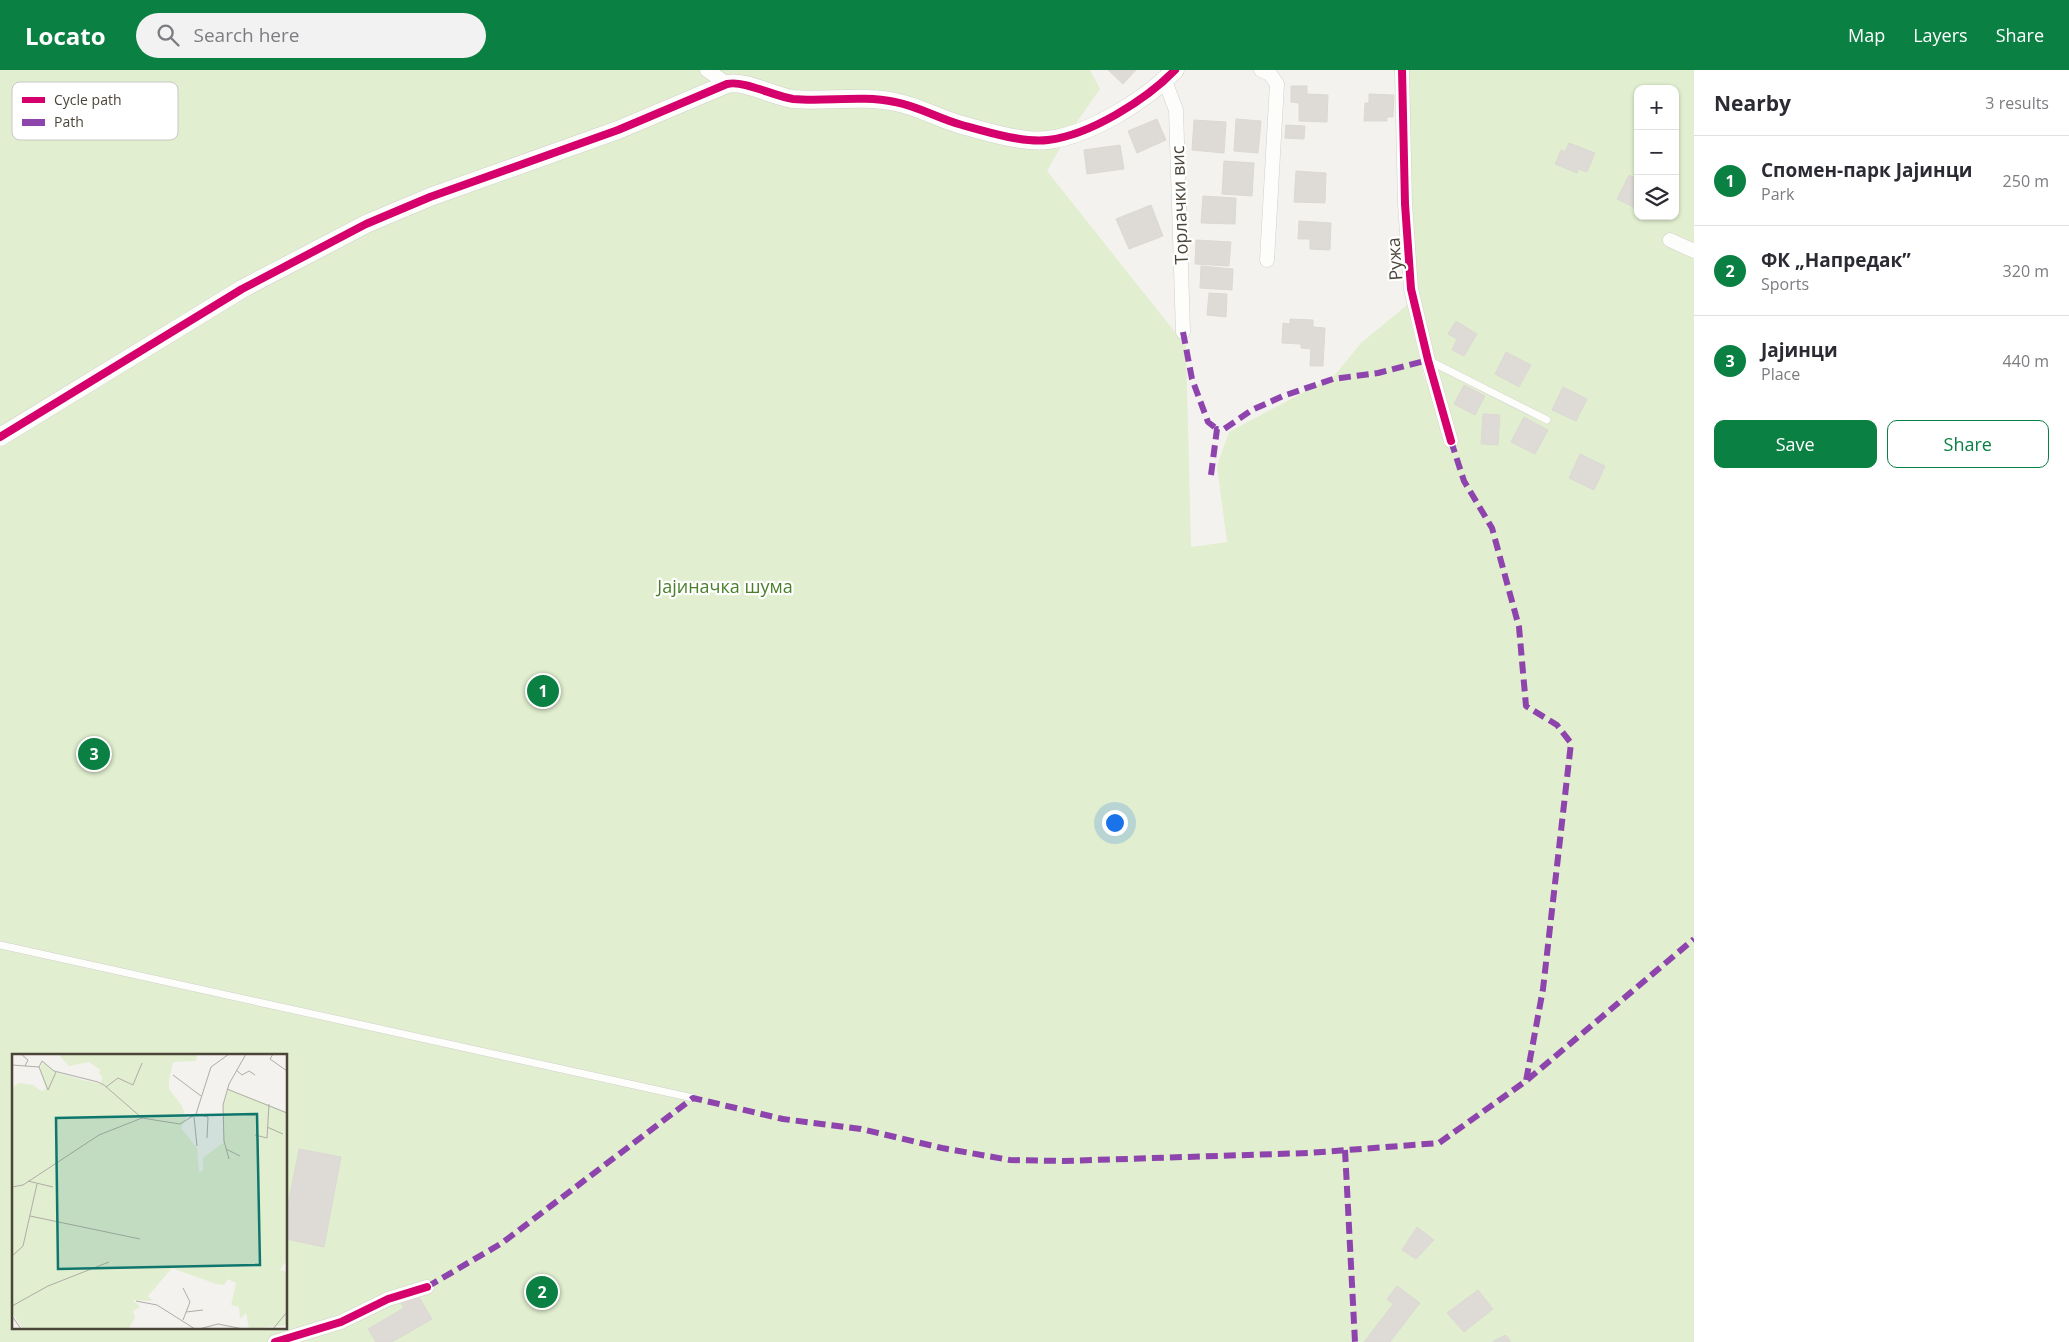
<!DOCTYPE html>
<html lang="en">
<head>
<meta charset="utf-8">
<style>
	body { margin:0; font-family:"Open Sans",sans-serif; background:#f2f2f3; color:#2b2b33 }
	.controls { position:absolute; right:15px; top:15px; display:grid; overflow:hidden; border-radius:10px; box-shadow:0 1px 4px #0004 }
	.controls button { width:45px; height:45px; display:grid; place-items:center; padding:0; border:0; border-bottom:1px solid #e1e1e2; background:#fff; color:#2b2b33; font:25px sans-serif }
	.you { position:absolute; left:1114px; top:752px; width:18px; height:18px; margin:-12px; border:4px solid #fff; border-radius:50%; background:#1a73e8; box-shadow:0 0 0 8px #1a73e833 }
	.badge { display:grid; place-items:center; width:32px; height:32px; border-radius:50%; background:#0b8043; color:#fff; font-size:16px; font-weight:700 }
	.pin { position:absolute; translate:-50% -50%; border:2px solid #fff; box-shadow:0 1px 5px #0006 }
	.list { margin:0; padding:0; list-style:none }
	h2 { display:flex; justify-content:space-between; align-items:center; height:65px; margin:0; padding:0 20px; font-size:21px }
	h2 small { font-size:16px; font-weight:400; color:#7c7c81 }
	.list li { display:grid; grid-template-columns:32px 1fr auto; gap:15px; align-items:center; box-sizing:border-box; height:90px; padding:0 20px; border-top:1px solid #e1e1e2 }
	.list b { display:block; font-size:19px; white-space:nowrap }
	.list p { margin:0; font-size:16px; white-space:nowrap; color:#7c7c81 }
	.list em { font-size:16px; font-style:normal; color:#7c7c81 }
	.actions { display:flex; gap:10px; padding:15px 20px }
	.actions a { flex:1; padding:11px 0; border:1px solid #0b8043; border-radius:10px; text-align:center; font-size:18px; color:#0b8043 }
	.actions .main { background:#0b8043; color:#fff }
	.icon { flex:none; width:28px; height:28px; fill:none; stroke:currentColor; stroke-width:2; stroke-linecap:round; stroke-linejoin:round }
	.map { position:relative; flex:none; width:1694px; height:1272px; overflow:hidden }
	header { display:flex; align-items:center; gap:30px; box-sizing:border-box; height:70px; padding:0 25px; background:#0b8043; color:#fff }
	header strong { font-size:24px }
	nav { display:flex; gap:28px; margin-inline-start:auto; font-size:18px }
	.search { width:350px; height:45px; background:#f2f2f3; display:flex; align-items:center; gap:12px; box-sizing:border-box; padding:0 18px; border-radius:28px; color:#7c7c81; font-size:19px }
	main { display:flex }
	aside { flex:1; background:#fff }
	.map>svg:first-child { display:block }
	.green { fill:#e1eecf; fill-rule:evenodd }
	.building { fill:#dedbd6; stroke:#dcd9d4 }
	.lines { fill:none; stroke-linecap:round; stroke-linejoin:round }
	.service-casing { stroke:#d2d0cb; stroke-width:8 }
	.minor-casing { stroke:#d2d0cb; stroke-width:15 }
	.tertiary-casing { stroke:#d2d0cb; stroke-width:19 }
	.service { stroke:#fdfdfc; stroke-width:7 }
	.minor { stroke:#fdfdfc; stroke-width:14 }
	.tertiary { stroke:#fdfdfc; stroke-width:18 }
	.quiet { stroke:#8e44ad; stroke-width:6; stroke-dasharray:12 6; stroke-linecap:butt }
	.cycleway-casing { stroke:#fff; stroke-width:11 }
	.cycleway { stroke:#d6006c; stroke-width:8 }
	.labels { text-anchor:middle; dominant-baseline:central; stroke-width:4.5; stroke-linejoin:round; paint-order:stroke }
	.street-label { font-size:18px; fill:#4b4439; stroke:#fff }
	.park-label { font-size:18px; fill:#4a7f2a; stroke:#fff }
	.inset-road { fill:none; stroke:#b0aca6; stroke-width:1 }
	.view { fill:#0f766e; fill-opacity:0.15; stroke:#0f766e; stroke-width:2.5 }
	.inset-edge { fill:none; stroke:#4b4439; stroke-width:2.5 }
	.key { fill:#fff; stroke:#c9c7c4; stroke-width:1 }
	.key-label { font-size:14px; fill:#4b4439 }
</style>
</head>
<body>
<header>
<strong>Locato</strong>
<div class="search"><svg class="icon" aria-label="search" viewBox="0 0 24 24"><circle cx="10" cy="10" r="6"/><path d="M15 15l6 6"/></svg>Search here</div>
<nav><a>Map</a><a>Layers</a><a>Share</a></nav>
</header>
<main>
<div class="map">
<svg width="1694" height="1272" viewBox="0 0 1694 1272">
	<rect width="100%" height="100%" fill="#f4f2ee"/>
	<path class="green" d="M 0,0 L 1090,0 L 1100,19 L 1067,66 L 1047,101 L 1186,276 L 1191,477 L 1227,472 L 1217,396 L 1229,362 L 1334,306 L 1361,273 L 1407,235 L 1426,315 L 1411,219 L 1402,0 L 1694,0 L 1694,1272 L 0,1272 ZM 1638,19 L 1675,19 L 1675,146 L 1638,146 ZM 14,986 L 286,986 L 286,1258 L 14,1258 Z"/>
	<path class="building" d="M 1108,0 L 1136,0 L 1123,14 Z
		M 1291,16 L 1307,16 L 1307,24 L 1328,25 L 1327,52 L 1299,51 L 1299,33 L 1291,32 Z
		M 1369,24 L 1394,25 L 1393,47 L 1387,47 L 1387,51 L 1364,51 L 1365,33 L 1369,33 Z
		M 1157,49 L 1166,70 L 1137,83 L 1128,61 Z
		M 1236,49 L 1261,51 L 1258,83 L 1234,81 Z
		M 1194,50 L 1226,52 L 1224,83 L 1192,80 Z
		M 1286,55 L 1305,56 L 1304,69 L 1285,68 Z
		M 1569,73 L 1595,83 L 1587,102 L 1578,99 L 1577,103 L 1555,94 L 1561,80 L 1565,82 Z
		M 1120,75 L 1124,99 L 1087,104 L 1084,80 Z
		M 1224,91 L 1254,93 L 1252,126 L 1222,124 Z
		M 1296,101 L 1326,103 L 1325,133 L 1294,132 Z
		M 1629,105 L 1638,110 L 1638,139 L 1617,129 Z
		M 1203,126 L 1236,128 L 1235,154 L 1201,153 Z
		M 1151,135 L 1163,166 L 1129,179 L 1116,149 Z
		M 1299,151 L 1331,153 L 1330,180 L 1310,179 L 1310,169 L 1298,169 Z
		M 1196,170 L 1231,172 L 1229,196 L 1195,194 Z
		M 1201,196 L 1233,199 L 1232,220 L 1200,218 Z
		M 1209,223 L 1227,224 L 1226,247 L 1207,245 Z
		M 1290,249 L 1313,250 L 1313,257 L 1325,258 L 1323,296 L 1310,296 L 1311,279 L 1301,278 L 1301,274 L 1282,273 L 1283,253 L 1290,254 Z
		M 1456,251 L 1477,264 L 1464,286 L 1452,280 L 1457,269 L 1448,264 Z
		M 1506,282 L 1531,295 L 1519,317 L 1495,304 Z
		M 1464,315 L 1485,326 L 1475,345 L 1454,334 Z
		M 1563,317 L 1587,329 L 1576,351 L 1552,340 Z
		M 1483,344 L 1500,345 L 1498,375 L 1481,374 Z
		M 1524,347 L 1548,360 L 1535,384 L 1511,372 Z
		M 1580,384 L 1605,396 L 1594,420 L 1569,408 Z
		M 299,1079 L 341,1087 L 324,1177 L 286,1169 L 286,1145 Z
		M 1417,1157 L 1434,1170 L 1416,1189 L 1402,1180 Z
		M 1397,1216 L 1420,1233 L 1390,1272 L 1364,1272 L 1393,1234 L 1387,1229 Z
		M 1478,1220 L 1493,1239 L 1464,1262 L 1447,1243 Z
		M 416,1222 L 432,1249 L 392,1272 L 376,1272 L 368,1259 L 404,1238 L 400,1231 Z
		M 1506,1265 L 1511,1272 L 1493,1271 Z"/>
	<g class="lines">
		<defs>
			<path id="service" d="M 1428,290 L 1547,350
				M 0,875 L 693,1028"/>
			<path id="minor" d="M 707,0 L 727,14
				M 1261,0 L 1270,4 L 1277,14 L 1267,190
				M 1402,0 L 1405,134 L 1411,219 L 1428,290 L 1451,371
				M 1165,11 L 1176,40 L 1183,262
				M 1670,170 L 1694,181
				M 275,1272 L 341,1252 L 388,1229 L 427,1217"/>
			<path id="tertiary" d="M 0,367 L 242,219 L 366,154 L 430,127 L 618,60 L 727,14 C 744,10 773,26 793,29 C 826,32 861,25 895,32 C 918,36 939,49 962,55 C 987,62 1023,73 1048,70 C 1090,65 1146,30 1175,0"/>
		</defs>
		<use href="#service" class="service-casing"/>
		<use href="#minor" class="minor-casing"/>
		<use href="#tertiary" class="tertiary-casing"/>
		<use href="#service" class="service"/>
		<use href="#minor" class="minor"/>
		<use href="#tertiary" class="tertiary"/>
		<path class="quiet" d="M 1183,262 L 1192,309 L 1208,352 L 1217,359
			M 1451,371 L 1464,411 L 1492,458 L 1519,557 L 1526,636 L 1557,655 L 1571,673 L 1543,919 L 1526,1011
			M 1211,405 L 1217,359 L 1224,359 L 1252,340 L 1283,326 L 1333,309 L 1378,303 L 1428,290
			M 1345,1080 L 1355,1272
			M 427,1217 L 502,1173 L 693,1028 L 783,1049 L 861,1059 L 942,1078 L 1010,1090 L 1063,1091 L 1308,1083 L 1439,1073 L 1526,1011 L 1694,869"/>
		<defs>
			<path id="cycleway" d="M 1402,0 L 1405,134 L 1411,219 L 1428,290 L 1451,371
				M 0,367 L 242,219 L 366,154 L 430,127 L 618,60 L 727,14 C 744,10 773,26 793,29 C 826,32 861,25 895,32 C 918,36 939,49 962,55 C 987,62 1023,73 1048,70 C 1090,65 1146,30 1175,0
				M 275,1272 L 341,1252 L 388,1229 L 427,1217"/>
		</defs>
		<use href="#cycleway" class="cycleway-casing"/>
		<use href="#cycleway" class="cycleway"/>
	</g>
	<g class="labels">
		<g class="street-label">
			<text transform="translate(1179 135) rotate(-92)">Торлачки вис</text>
			<text transform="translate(1394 189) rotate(-94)">Ружа</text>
		</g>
		<g class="park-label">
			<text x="725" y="516">Јајиначка шума</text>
		</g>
	</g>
	<g transform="translate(12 984)">
		<rect width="275" height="275" fill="#f4f2ee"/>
		<path d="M 46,0 L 185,0 L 184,7 L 161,8 L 157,26 L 157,35 L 170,52 L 174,64 L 169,74 L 185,94 L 187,118 L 191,117 L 191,104 L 211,89 L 211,51 L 216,35 L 275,58 L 275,206 L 268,216 L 275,218 L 275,271 L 237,275 L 234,259 L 228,265 L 227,253 L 219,251 L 224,229 L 216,225 L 212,231 L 204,230 L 160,214 L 136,242 L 141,247 L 121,246 L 128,253 L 121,257 L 123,264 L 116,275 L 11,275 L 0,259 L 0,34 L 7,29 L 21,31 L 29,37 L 34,35 L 28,15 L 31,7 L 43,18 L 71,26 L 89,30 L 90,22 L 87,20 L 88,16 L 77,8 L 57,12 Z" fill="#e1eecf"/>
		<path class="inset-road" d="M 9,0 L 16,6 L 13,12M 261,0 L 258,5 L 275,17M 0,11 L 27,13M 224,16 L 230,21 L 237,17 L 243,21M 44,18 L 36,36 L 27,13 L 30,7 L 42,17 L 86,28 L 92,31 L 130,64 L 168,70 L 184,60 L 199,13 L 217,0M 161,21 L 189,42M 94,33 L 106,24 L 121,31 L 130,9M 215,35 L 275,59M 185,60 L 196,63 L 195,84M 182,63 L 185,92M 255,73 L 271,80M 243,81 L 255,84 L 257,50M 214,95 L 228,102M 217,105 L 212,87 L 211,51 L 217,30 L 234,0M 16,127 L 41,133M 0,133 L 11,131 L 87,81 L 130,64M 18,162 L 128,185M 0,202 L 11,192 L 25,130M 124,247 L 145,251 L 183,275M 0,252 L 36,232 L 97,208M 174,258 L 191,256M 0,262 L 9,275M 171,266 L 178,248 L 171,234M 187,275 L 206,270 L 231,275M 261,275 L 275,258"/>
		<path class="view" d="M 245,60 L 248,211 L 46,215 L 44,64 Z"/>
		<rect width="275" height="275" class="inset-edge"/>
	</g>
	<rect x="12" y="12" width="166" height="58" rx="8" class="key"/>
	<rect x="22" y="27" width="23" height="6" fill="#d6006c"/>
	<rect x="22" y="49" width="23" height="7" fill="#8e44ad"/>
	<g class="key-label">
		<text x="54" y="35">Cycle path</text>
		<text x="54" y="57">Path</text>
	</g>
</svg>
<div class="controls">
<button>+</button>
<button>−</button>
<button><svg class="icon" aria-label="layers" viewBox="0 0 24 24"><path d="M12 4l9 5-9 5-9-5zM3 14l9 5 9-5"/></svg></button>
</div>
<div class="you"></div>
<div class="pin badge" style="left:543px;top:621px">1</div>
<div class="pin badge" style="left:542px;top:1222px">2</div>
<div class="pin badge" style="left:94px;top:684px">3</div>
</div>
<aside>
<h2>Nearby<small>3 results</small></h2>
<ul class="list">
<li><span class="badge">1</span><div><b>Спомен-парк Јајинци</b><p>Park</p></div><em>250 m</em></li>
<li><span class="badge">2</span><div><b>ФК „Напредак”</b><p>Sports</p></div><em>320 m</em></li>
<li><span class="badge">3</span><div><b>Јајинци</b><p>Place</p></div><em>440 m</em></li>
</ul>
<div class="actions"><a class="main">Save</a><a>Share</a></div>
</aside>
</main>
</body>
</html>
